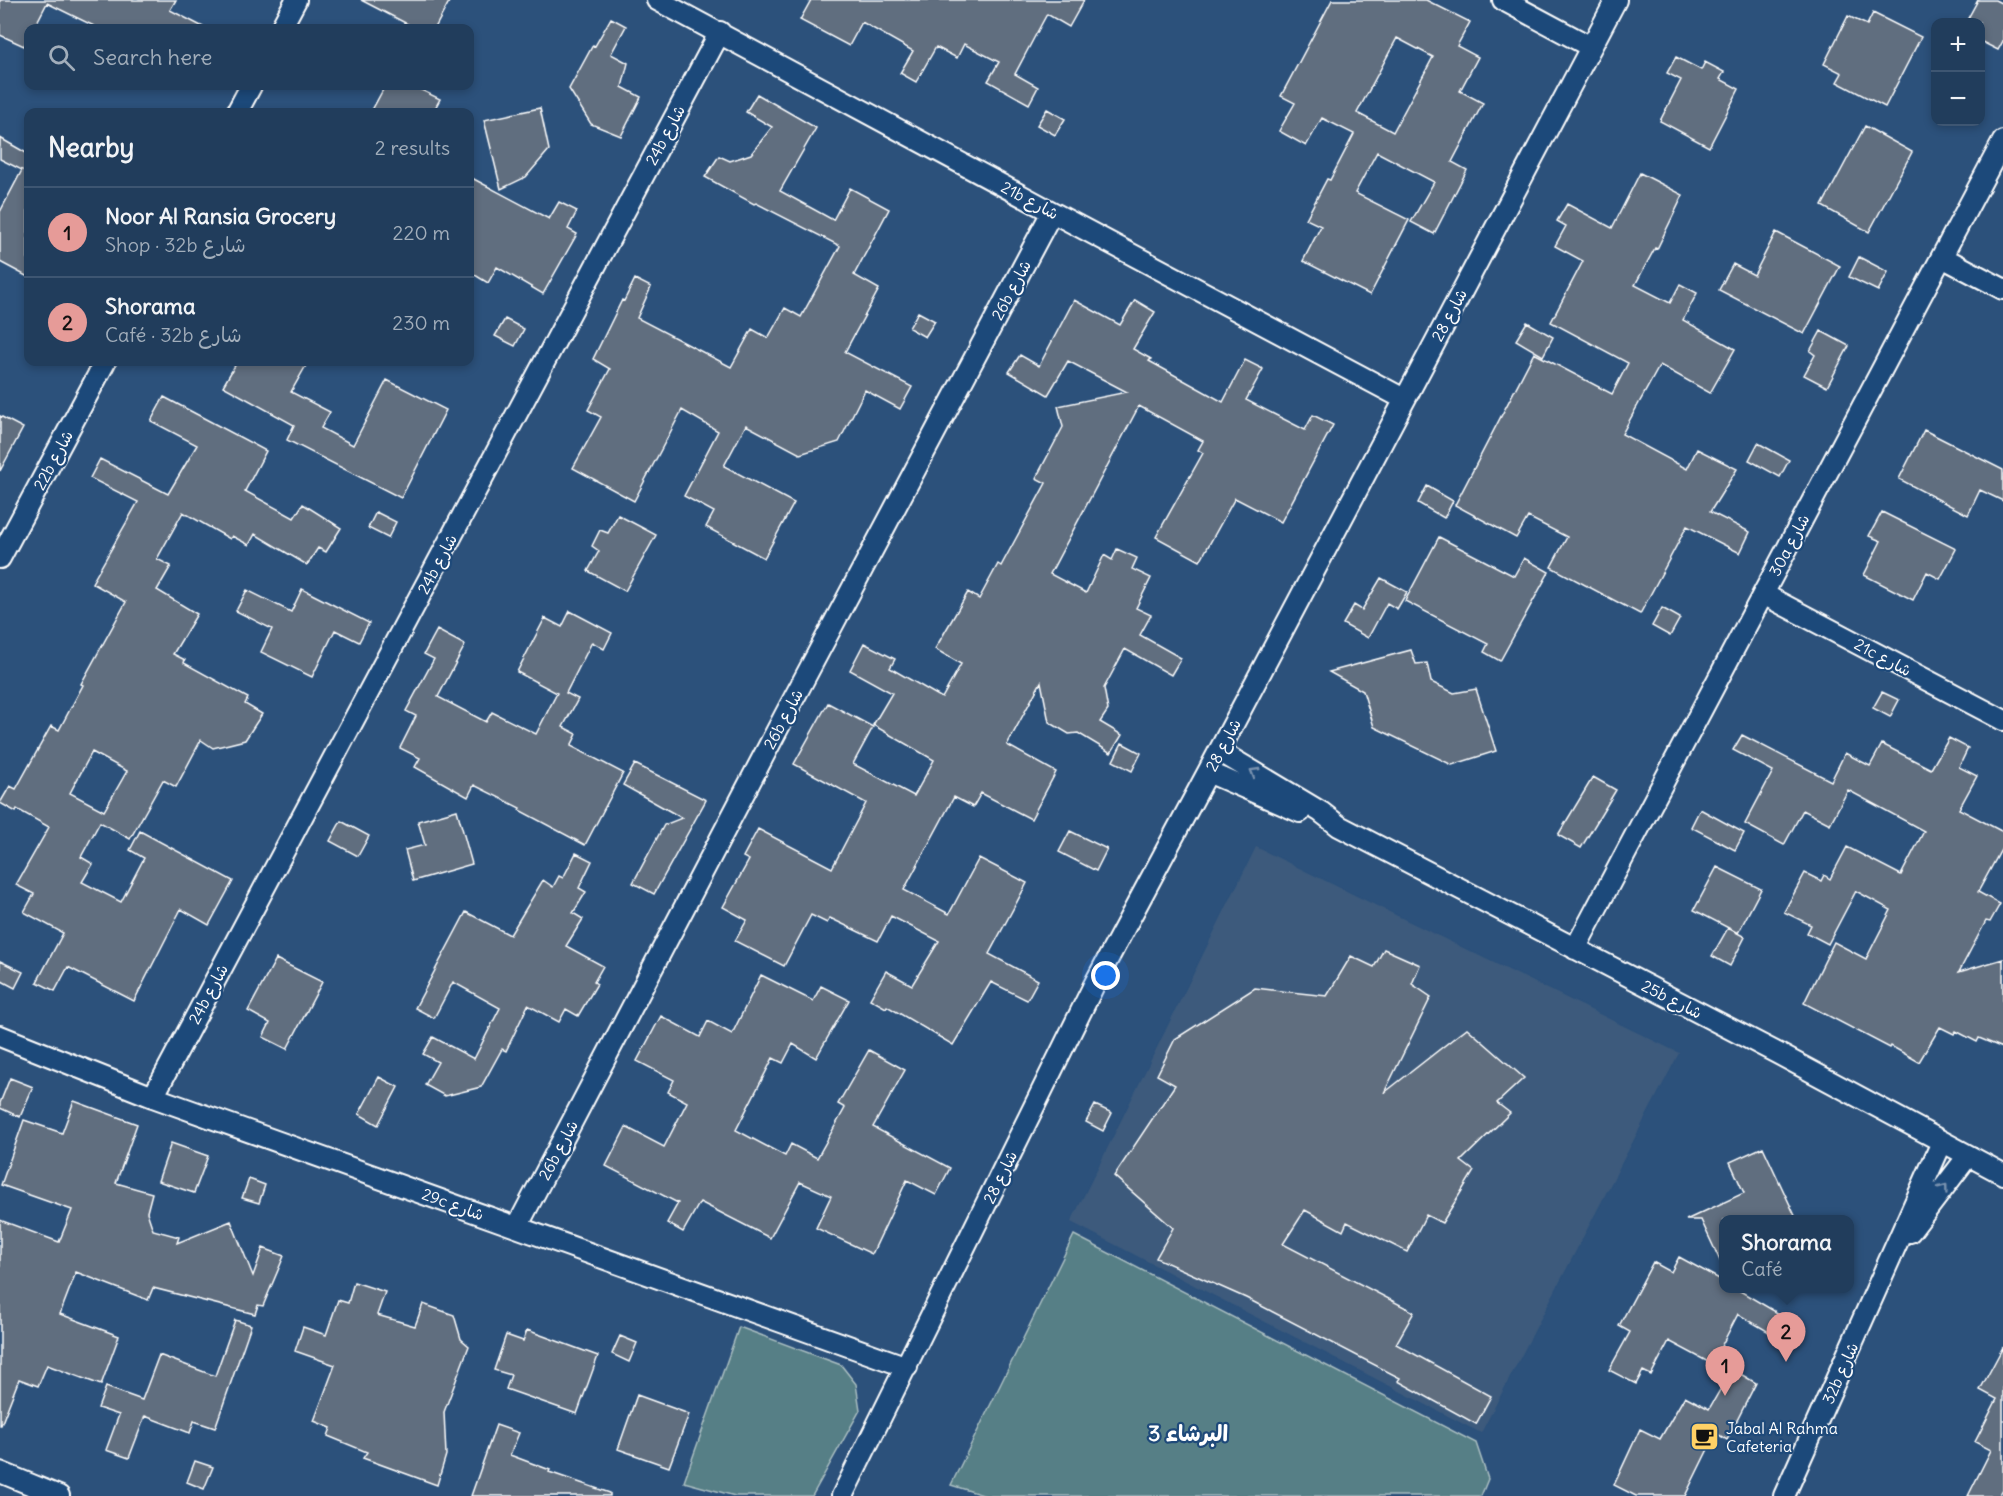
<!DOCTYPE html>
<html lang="en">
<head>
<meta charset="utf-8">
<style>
	body { margin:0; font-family:Delius,"Playpen Sans Arabic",sans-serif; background:#294462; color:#f1f3f6 }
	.controls { position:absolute; right:18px; top:18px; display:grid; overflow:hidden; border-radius:12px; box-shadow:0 3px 9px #0003 }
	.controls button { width:54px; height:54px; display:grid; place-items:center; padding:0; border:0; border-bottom:2px solid #3e5672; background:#213d5c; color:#f1f3f6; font:30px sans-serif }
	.you { position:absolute; left:1106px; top:976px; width:21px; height:21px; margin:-15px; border:4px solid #fff; border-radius:50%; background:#1a73e8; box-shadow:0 0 0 9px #1a73e833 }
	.badge { display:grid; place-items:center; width:39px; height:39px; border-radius:50%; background:#e69b98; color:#111; font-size:20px; font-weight:700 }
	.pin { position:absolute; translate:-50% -50px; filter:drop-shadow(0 2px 3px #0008) }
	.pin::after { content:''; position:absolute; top:32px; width:21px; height:18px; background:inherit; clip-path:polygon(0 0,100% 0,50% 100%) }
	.popup { position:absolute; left:1719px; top:1215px; width:135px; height:78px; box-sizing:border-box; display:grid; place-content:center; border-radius:12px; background:#213d5c; filter:drop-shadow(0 2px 4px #0005); font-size:20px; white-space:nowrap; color:#a2aebb }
	.popup b { font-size:22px; color:#f1f3f6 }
	.popup::after { content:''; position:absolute; left:50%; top:100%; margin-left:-12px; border:12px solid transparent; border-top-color:#213d5c }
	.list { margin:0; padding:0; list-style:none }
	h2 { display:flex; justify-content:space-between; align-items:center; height:78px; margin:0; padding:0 24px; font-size:26px }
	h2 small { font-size:20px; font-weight:400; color:#a2aebb }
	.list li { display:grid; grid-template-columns:39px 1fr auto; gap:18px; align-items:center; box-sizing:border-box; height:90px; padding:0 24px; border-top:2px solid #3e5672 }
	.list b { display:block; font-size:22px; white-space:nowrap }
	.list p { margin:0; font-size:20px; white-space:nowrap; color:#a2aebb }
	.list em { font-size:20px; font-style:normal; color:#a2aebb }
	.icon { flex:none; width:33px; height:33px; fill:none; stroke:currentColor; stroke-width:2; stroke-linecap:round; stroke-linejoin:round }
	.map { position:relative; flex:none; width:2003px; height:1496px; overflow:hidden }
	.search { position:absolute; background:#213d5c; box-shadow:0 3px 9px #0003; left:24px; top:24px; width:450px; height:66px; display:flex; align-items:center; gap:15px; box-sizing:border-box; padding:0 21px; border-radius:12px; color:#a2aebb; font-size:22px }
	.panel { position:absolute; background:#213d5c; box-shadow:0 3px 9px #0003; left:24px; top:108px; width:450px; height:258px; border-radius:12px }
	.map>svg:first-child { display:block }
	.built { fill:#3c5a7c }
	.green { fill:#577f86; stroke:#abbfc2; stroke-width:1.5 }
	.building { fill:#606e7f; stroke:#fff; stroke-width:1.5; fill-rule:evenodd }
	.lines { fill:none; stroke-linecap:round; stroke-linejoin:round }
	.minor-casing { stroke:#fff; stroke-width:24 }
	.minor { stroke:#1f4a7a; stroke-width:20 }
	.oneway { stroke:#7992af }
	.labels { text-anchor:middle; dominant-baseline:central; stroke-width:4.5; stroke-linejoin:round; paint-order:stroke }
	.street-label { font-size:16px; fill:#fff; stroke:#1f4a7a }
	.poi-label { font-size:16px; fill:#fff; stroke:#1f4a7a; text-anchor:start }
	.district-label { font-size:22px; font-weight:bold; fill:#fff; stroke:#1f4a7a }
</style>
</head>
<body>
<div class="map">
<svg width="2003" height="1496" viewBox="0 0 2003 1496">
	<rect width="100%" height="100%" fill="#2c517b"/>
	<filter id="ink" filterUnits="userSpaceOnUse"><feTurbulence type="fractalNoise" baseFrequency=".0167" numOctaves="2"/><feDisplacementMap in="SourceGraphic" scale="12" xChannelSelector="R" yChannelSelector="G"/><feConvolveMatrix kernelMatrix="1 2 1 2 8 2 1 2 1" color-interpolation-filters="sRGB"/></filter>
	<g filter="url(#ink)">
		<path class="built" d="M 1256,847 L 1679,1053 L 1481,1433 L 1071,1222 Z"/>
		<path class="green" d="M 1074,1235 L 1476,1443 L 1488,1479 L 1481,1496 L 986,1496 L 951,1485 Z
			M 739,1327 L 841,1365 L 856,1384 L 860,1410 L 812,1496 L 735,1496 L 684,1482 Z"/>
		<path class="building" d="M 0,0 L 176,0 L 170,10 L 205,28 L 98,28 L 47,3 L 34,28 L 28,28 L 28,38 L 24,46 L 0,35 Z
			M 361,0 L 450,0 L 435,28 L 415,28 Z
			M 811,0 L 1084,0 L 1069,27 L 1047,14 L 1034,38 L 1015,74 L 1038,87 L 1029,104 L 988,81 L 999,62 L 964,44 L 957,58 L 936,47 L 916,82 L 900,73 L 913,51 L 862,22 L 849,46 L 800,20 Z
			M 1332,0 L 1426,0 L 1470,22 L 1457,46 L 1478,57 L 1460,91 L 1483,103 L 1452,162 L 1467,170 L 1434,234 L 1411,222 L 1434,182 L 1377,152 L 1355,193 L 1409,220 L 1370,295 L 1303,261 L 1321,226 L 1306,219 L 1327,179 L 1330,180 L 1354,134 L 1322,118 L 1306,146 L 1279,131 L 1295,103 L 1281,96 ZM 1397,38 L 1433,57 L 1393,132 L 1357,113 Z
			M 1978,0 L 1995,0 L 2003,4 L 2003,41 L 1998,50 L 1980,41 L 1980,22 L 1966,22 Z
			M 1873,13 L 1921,37 L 1885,107 L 1837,82 L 1842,73 L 1824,64 L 1848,16 L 1867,25 Z
			M 611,18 L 626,26 L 611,54 L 628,63 L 622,87 L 641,97 L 621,136 L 591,124 L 569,89 L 593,45 L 595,46 Z
			M 1676,57 L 1701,70 L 1705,62 L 1724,72 L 1720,79 L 1739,89 L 1709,147 L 1660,121 L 1681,80 L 1667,73 Z
			M 385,86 L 413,86 L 440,99 L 433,112 L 371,112 Z
			M 757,94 L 816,128 L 780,191 L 833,220 L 850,188 L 889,209 L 854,275 L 879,289 L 845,352 L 912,387 L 900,409 L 865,390 L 839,442 L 800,454 L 746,425 L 724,466 L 794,503 L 764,558 L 706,527 L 714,512 L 684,496 L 718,431 L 682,410 L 634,501 L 573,468 L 601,417 L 588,410 L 610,369 L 593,359 L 622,300 L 624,301 L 635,279 L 651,287 L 637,318 L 731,367 L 752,329 L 768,338 L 785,308 L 801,317 L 840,246 L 756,203 L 754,204 L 705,177 L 719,156 L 730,161 L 751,154 L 772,127 L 746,112 Z
			M 540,108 L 549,150 L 526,177 L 501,189 L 484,120 Z
			M 1047,109 L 1065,119 L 1055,135 L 1037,125 Z
			M 1865,126 L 1912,152 L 1869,232 L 1822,206 Z
			M 0,138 L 28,154 L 28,277 L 0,262 L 0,212 L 22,170 L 0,159 Z
			M 1640,173 L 1683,195 L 1657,249 L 1655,248 L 1635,285 L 1670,303 L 1680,284 L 1697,293 L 1683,320 L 1735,349 L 1710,393 L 1660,365 L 1622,434 L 1687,469 L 1697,449 L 1737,469 L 1710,512 L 1750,532 L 1740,553 L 1687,526 L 1640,614 L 1551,567 L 1567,537 L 1528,517 L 1516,538 L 1455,505 L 1534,353 L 1612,394 L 1628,363 L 1551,322 L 1583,261 L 1555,246 L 1566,226 L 1557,221 L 1567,204 L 1612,228 Z
			M 470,177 L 549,219 L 559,202 L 577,211 L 568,229 L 577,234 L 543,294 L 497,267 L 488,283 L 470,272 Z
			M 1776,232 L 1840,266 L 1804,334 L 1719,290 L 1733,264 L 1754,275 Z
			M 1859,257 L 1888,272 L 1878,291 L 1849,277 Z
			M 1074,300 L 1120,325 L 1135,300 L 1155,312 L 1133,349 L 1151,359 L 1149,361 L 1223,402 L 1245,360 L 1263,369 L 1246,400 L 1305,430 L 1313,415 L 1333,425 L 1281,522 L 1235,498 L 1200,561 L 1156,537 L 1203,453 L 1198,450 L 1203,441 L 1139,406 L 1050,574 L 1086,593 L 1104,555 L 1112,560 L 1117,549 L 1137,558 L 1132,569 L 1151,578 L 1136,608 L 1151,615 L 1140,635 L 1181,658 L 1171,675 L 1125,649 L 1104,688 L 1108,710 L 1100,722 L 1122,735 L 1111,753 L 1078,733 L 1069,734 L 1049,722 L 1041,682 L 1007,745 L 1056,772 L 1031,819 L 981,793 L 973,807 L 954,797 L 904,890 L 949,914 L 979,858 L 1027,883 L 989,954 L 1038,980 L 1027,1000 L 991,982 L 953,1045 L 887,1006 L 886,1008 L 870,999 L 886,971 L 912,985 L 939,941 L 891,916 L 878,941 L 830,918 L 827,923 L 811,915 L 784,966 L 735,941 L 747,920 L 723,907 L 749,860 L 743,857 L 758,829 L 832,868 L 866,803 L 794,764 L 828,703 L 873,727 L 853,764 L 914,796 L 934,760 L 873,725 L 892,693 L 850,670 L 864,643 L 895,659 L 890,668 L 942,698 L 961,664 L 935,649 L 968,592 L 979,599 L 998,564 L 1001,566 L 1046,483 L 1036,478 L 1063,427 L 1058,406 L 1127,392 L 1068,361 L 1048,395 L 1009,372 L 1020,355 L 1039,366 Z
			M 918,312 L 935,321 L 925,337 L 909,328 Z
			M 505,319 L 524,329 L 515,346 L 495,336 Z
			M 1527,322 L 1553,337 L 1543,356 L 1516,340 Z
			M 1821,331 L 1849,346 L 1827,387 L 1804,375 L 1815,355 L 1810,351 Z
			M 237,362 L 308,362 L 291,392 L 330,412 L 321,428 L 353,445 L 387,380 L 446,410 L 401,498 L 287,440 L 294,425 L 223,386 Z
			M 164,397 L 266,451 L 245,491 L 294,518 L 303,504 L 341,528 L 326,552 L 318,548 L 307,565 L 255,534 L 249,545 L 232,536 L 230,539 L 183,512 L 157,559 L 171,566 L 157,590 L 197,614 L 173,654 L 185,660 L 184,663 L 248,698 L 245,704 L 262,714 L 245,740 L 213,748 L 201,740 L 176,787 L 163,780 L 130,839 L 100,822 L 81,857 L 93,864 L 82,882 L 121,902 L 144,858 L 130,850 L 140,831 L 233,881 L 209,925 L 181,909 L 134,1001 L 68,967 L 55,991 L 37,982 L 63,933 L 24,912 L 34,894 L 16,885 L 49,827 L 17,809 L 16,812 L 0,803 L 10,786 L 16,789 L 51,726 L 59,730 L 83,685 L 81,684 L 126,602 L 92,583 L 138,502 L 90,478 L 100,459 L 168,494 L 197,445 L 151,421 ZM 92,752 L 127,771 L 104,811 L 70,793 Z
			M 0,416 L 23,428 L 0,471 Z
			M 1924,430 L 2003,470 L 2003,501 L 1980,490 L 1968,515 L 1899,479 Z
			M 1758,443 L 1789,460 L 1780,477 L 1749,460 Z
			M 1427,486 L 1453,501 L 1444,518 L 1418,503 Z
			M 376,512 L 396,522 L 388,538 L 368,528 Z
			M 1882,512 L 1956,549 L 1940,579 L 1927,572 L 1913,600 L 1864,575 L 1881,541 L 1869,536 Z
			M 618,515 L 656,535 L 625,591 L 588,571 L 599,551 L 592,546 L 600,530 L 608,533 Z
			M 1439,537 L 1514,576 L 1524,558 L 1549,572 L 1500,661 L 1484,652 L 1488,644 L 1405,601 Z
			M 1381,578 L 1407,592 L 1397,609 L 1387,603 L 1368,638 L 1343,624 L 1354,605 L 1362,610 Z
			M 302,589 L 369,623 L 359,642 L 335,630 L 312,677 L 261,652 L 272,629 L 236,611 L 247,590 L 291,612 Z
			M 1662,608 L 1680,618 L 1670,636 L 1652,626 Z
			M 570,611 L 612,633 L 604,649 L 592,642 L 566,693 L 578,699 L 563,727 L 577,734 L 571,746 L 623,773 L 585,845 L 519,810 L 520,808 L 474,785 L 468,797 L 415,767 L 420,758 L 400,748 L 416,716 L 406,711 L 434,659 L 424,654 L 437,630 L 465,645 L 438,697 L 486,722 L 492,712 L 536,734 L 557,693 L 517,672 L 545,618 L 562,627 Z
			M 1411,650 L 1416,664 L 1427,663 L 1431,682 L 1454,693 L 1476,689 L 1496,751 L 1452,765 L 1374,727 L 1363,691 L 1329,672 Z
			M 1882,692 L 1899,700 L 1890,717 L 1873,708 Z
			M 1742,735 L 1831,781 L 1845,753 L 1870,766 L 1882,744 L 1931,769 L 1949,738 L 1968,748 L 1959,767 L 1977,776 L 1959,809 L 2003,832 L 2003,846 L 1978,892 L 2000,904 L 1990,922 L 1986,921 L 1959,972 L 2003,959 L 2003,1048 L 1979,1038 L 1977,1042 L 1956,1031 L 1954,1034 L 1940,1027 L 1919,1062 L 1891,1046 L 1890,1048 L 1804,1003 L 1834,942 L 1866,959 L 1891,910 L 1856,891 L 1828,944 L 1807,933 L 1811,925 L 1784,912 L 1805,873 L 1821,881 L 1824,875 L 1830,879 L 1847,847 L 1901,875 L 1924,831 L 1848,790 L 1830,824 L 1803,810 L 1784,845 L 1745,824 L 1773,771 L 1733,750 Z
			M 1122,743 L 1141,753 L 1132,771 L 1113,761 Z
			M 635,764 L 706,800 L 654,894 L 633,883 L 664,825 L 682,818 L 623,785 Z
			M 1593,777 L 1616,790 L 1581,848 L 1558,835 Z
			M 1700,809 L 1744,833 L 1735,850 L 1691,827 Z
			M 457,810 L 472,864 L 413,881 L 405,850 L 425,845 L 418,821 Z
			M 341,821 L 369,836 L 358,856 L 330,841 Z
			M 1070,831 L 1107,849 L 1096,871 L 1059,852 Z
			M 576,853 L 592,861 L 579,888 L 586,892 L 573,913 L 583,919 L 566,946 L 603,966 L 594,982 L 597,984 L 578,1016 L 566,1009 L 559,1022 L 528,1005 L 506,1051 L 502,1049 L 481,1087 L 445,1096 L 425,1085 L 438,1062 L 423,1054 L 433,1037 L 474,1059 L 500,1008 L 453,982 L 434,1018 L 415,1008 L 466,912 L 510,935 L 543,880 L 553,887 L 559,876 L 563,878 Z
			M 1717,867 L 1761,889 L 1738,933 L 1694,910 Z
			M 1728,928 L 1745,937 L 1730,966 L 1712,956 Z
			M 1384,949 L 1420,965 L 1412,984 L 1431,997 L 1384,1093 L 1467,1028 L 1524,1078 L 1497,1103 L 1510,1113 L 1461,1161 L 1474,1171 L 1442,1223 L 1426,1215 L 1407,1252 L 1347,1222 L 1343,1231 L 1305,1210 L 1283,1244 L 1414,1312 L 1396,1344 L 1491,1396 L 1476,1424 L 1398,1381 L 1400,1378 L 1246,1298 L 1156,1258 L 1173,1228 L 1114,1176 L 1175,1085 L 1157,1075 L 1175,1039 L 1255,988 L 1327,996 L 1351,956 L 1374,967 Z
			M 276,959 L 322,982 L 287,1049 L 263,1037 L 270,1023 L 248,1011 Z
			M 0,961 L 23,972 L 15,988 L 0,980 Z
			M 761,975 L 813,1001 L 821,986 L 849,1000 L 816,1058 L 793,1044 L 783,1063 L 773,1058 L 736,1130 L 785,1156 L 791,1144 L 817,1158 L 845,1108 L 838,1104 L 869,1050 L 905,1070 L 873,1127 L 950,1168 L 936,1195 L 907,1180 L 872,1254 L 816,1228 L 831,1196 L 800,1182 L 770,1238 L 700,1202 L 683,1232 L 667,1223 L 678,1203 L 606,1166 L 626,1127 L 664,1147 L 687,1102 L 668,1092 L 674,1080 L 637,1061 L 661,1016 L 700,1037 L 708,1021 L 732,1034 Z
			M 379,1077 L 398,1087 L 378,1125 L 359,1114 Z
			M 10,1078 L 33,1087 L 20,1117 L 0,1108 L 0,1103 Z
			M 74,1101 L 137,1124 L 116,1183 L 152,1193 L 147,1212 L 153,1230 L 179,1237 L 177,1243 L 231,1221 L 253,1276 L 263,1248 L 284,1256 L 263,1306 L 258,1305 L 255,1314 L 153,1288 L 148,1300 L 76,1272 L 60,1314 L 119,1336 L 101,1385 L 47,1365 L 38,1386 L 19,1379 L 1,1425 L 0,1425 L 0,1220 L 59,1242 L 72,1210 L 1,1185 L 24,1120 L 62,1133 Z
			M 1095,1105 L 1112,1113 L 1103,1131 L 1086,1122 Z
			M 171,1143 L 208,1156 L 194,1193 L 158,1181 Z
			M 1763,1147 L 1797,1220 L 1723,1220 L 1723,1267 L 1701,1220 L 1686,1220 L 1744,1193 L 1730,1162 Z
			M 249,1179 L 265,1185 L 259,1203 L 242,1198 Z
			M 1679,1257 L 1723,1281 L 1723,1288 L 1735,1288 L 1791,1321 L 1781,1339 L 1738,1314 L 1712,1364 L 1669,1341 L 1651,1375 L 1643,1371 L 1636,1384 L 1609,1370 L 1630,1332 L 1619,1326 L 1653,1262 L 1671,1272 Z
			M 354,1282 L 385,1292 L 377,1315 L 415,1326 L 423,1304 L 454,1315 L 461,1339 L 469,1346 L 444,1412 L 446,1455 L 437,1485 L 363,1458 L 367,1452 L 328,1436 L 331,1428 L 314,1421 L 335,1365 L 295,1351 L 303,1327 L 326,1335 L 338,1300 L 348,1303 Z
			M 235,1320 L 251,1325 L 215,1428 L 194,1421 L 190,1433 L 145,1416 L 129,1458 L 106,1450 L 119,1415 L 98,1408 L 106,1387 L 142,1400 L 159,1355 L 215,1376 Z
			M 527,1330 L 598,1356 L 577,1414 L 506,1389 L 511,1375 L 494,1370 L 506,1335 L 523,1341 Z
			M 620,1336 L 637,1343 L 629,1362 L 612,1354 Z
			M 2003,1347 L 2003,1489 L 1999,1496 L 1968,1496 L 1991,1450 L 1975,1442 L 1997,1399 L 1980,1390 Z
			M 1732,1369 L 1756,1383 L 1727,1440 L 1716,1433 L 1685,1496 L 1636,1496 L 1614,1485 L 1640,1429 L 1660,1439 L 1685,1396 L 1709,1409 Z
			M 637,1395 L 689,1414 L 669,1467 L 618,1449 Z
			M 496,1425 L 519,1433 L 510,1455 L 550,1470 L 549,1472 L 610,1493 L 610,1496 L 471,1496 Z
			M 195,1461 L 213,1467 L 204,1489 L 187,1482 Z"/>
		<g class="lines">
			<defs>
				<path id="minor" d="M 657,0 L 1052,212 L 1404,399
					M 1503,0 L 1591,47
					M 281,28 L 296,0
					M 237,112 L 251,86
					M 1942,257 L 2003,289
					M 0,558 L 105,362
					M 1763,594 L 2003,720
					M 1219,751 L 1321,812 L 1339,826 L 1777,1053 L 2003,1174
					M 1208,772 L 1300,812
					M 1575,949 L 2003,141
					M 0,1036 L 153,1097 L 907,1367
					M 153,1097 L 720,32
					M 517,1227 L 785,715 L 1052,212
					M 1910,1232 L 1968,1156
					M 0,1472 L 59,1496
					M 842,1496 L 1095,983 L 1208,772 L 1616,0
					M 1784,1496 L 1942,1142"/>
			</defs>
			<use href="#minor" class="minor-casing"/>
			<use href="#minor" class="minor"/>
		</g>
		<defs><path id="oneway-chevron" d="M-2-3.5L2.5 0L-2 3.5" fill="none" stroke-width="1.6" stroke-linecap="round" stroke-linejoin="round" transform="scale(1.5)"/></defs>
		<g class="oneway">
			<use href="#oneway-chevron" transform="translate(1254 772) rotate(-149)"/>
			<use href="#oneway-chevron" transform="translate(1944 1188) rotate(-53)"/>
		</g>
	</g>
	<defs>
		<symbol id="cafe-square" viewBox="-11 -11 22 22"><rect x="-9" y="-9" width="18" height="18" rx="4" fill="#ffd166" stroke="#1f4a7a"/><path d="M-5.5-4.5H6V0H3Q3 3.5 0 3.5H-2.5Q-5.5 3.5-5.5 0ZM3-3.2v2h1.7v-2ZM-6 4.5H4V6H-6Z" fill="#111"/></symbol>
	</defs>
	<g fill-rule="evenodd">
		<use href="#cafe-square" x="1688" y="1420" width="33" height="33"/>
	</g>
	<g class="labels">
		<g class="street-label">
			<text transform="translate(665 135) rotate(-62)">24b شارع</text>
			<text transform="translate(1030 200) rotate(28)">21b شارع</text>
			<text transform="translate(1011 290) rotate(-62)">26b شارع</text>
			<text transform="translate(1449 315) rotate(-62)">شارع 28</text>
			<text transform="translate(53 460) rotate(-62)">22b شارع</text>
			<text transform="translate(1789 545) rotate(-62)">30a شارع</text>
			<text transform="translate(437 564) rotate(-62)">24b شارع</text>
			<text transform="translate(1883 657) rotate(28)">21c شارع</text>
			<text transform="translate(783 719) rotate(-62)">26b شارع</text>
			<text transform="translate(1223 745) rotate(-62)">شارع 28</text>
			<text transform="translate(208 994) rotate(-62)">24b شارع</text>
			<text transform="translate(1672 999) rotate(27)">25b شارع</text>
			<text transform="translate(558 1150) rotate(-62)">26b شارع</text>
			<text transform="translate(1000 1177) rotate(-64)">شارع 28</text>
			<text transform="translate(453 1204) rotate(20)">29c شارع</text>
			<text transform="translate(1840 1373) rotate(-66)">32b شارع</text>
		</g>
		<g class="poi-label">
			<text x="1726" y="1428">Jabal Al Rahma<tspan x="1726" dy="18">Cafeteria</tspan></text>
		</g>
		<g class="district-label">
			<text x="1188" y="1433">البرشاء 3</text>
		</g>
	</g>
</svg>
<div class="controls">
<button>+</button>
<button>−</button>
</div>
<div class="you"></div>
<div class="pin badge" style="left:1725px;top:1396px">1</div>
<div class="pin badge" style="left:1786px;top:1362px">2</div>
<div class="popup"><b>Shorama</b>Café</div>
<div class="search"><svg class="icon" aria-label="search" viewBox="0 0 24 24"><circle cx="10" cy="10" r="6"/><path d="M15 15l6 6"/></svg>Search here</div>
<section class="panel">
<h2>Nearby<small>2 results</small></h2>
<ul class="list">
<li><span class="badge">1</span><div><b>Noor Al Ransia Grocery</b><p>Shop · 32b شارع</p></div><em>220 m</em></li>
<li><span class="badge">2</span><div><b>Shorama</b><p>Café · 32b شارع</p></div><em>230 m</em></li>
</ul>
</section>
</div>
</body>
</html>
